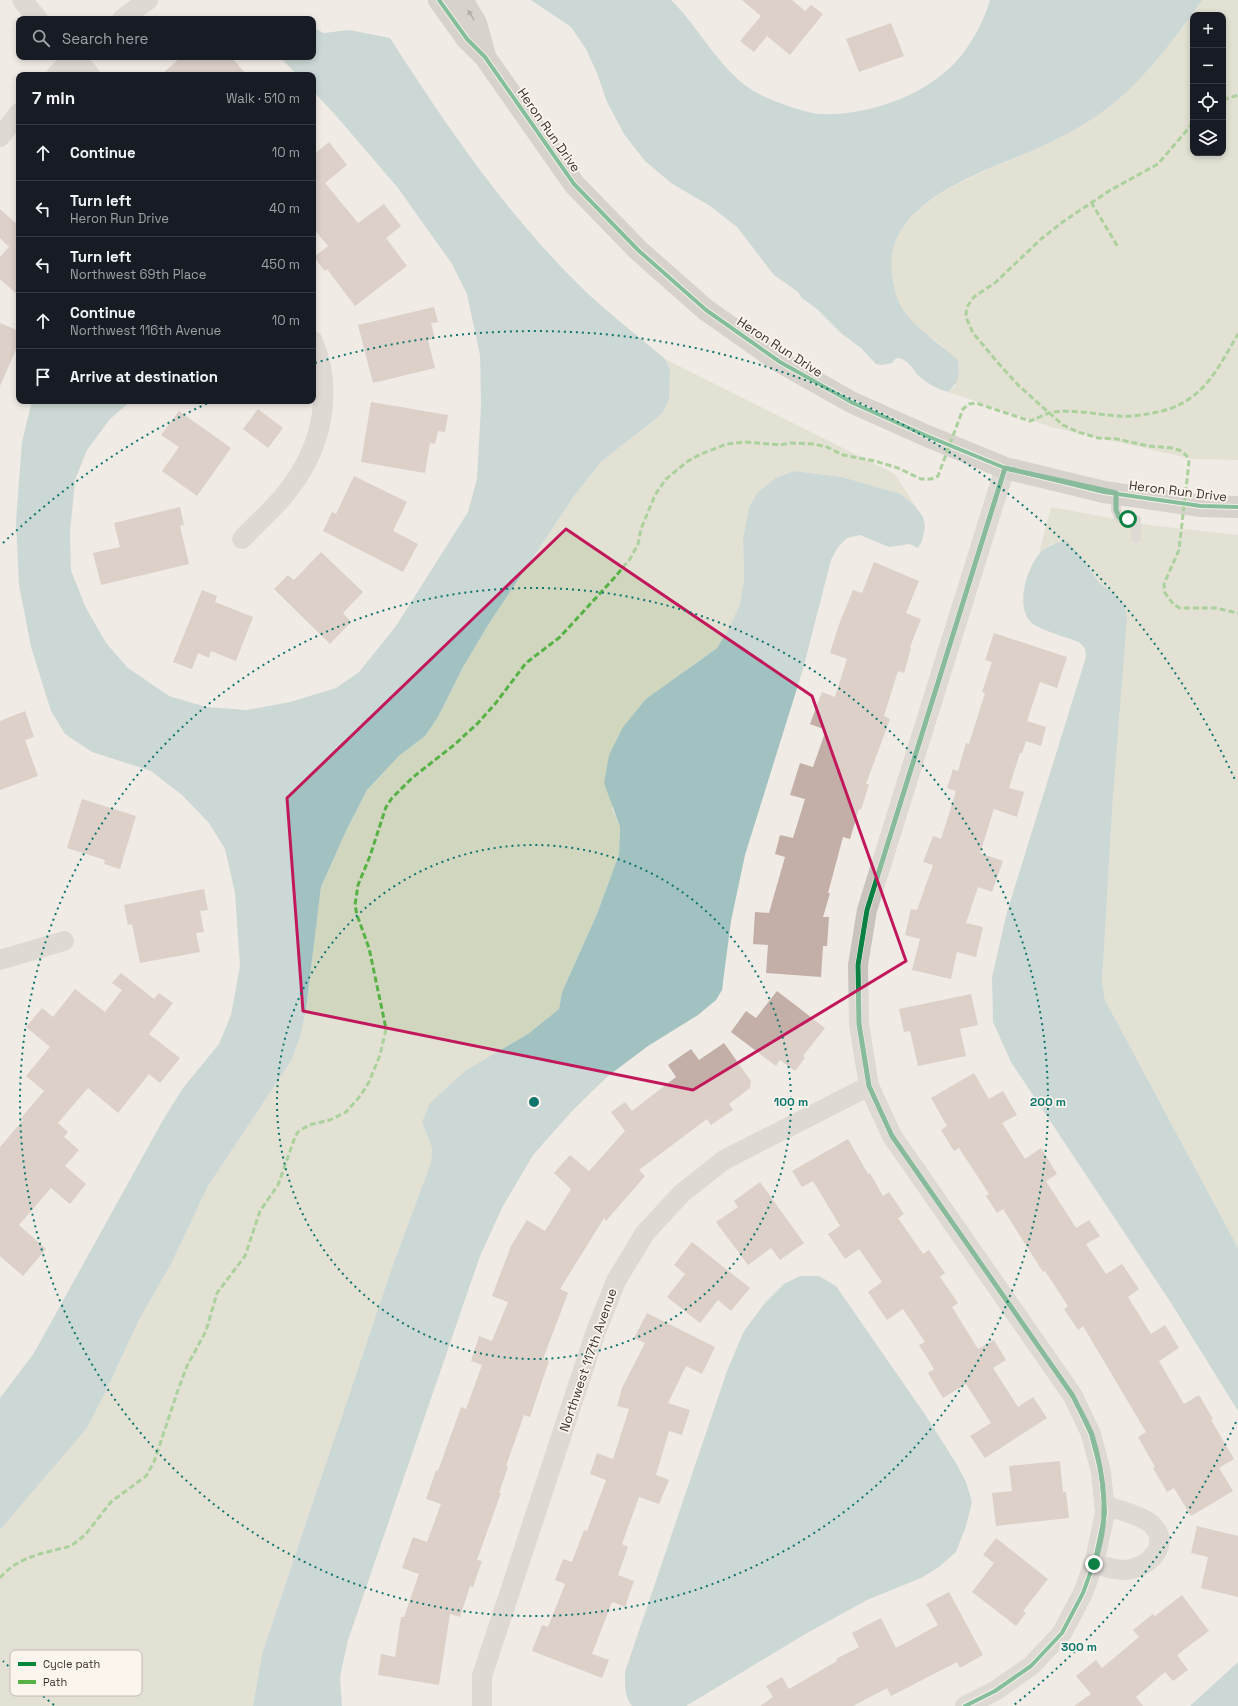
<!DOCTYPE html>
<html lang="en">
<head>
<meta charset="utf-8">
<style>
	body { margin:0; font-family:"Space Grotesk",sans-serif; background:#20242c; color:#f1f3f6 }
	.controls { position:absolute; right:12px; top:12px; display:grid; overflow:hidden; border-radius:8px; box-shadow:0 2px 6px #0003 }
	.controls button { width:36px; height:36px; display:grid; place-items:center; padding:0; border:0; border-bottom:1px solid #363941; background:#171b24; color:#f1f3f6; font:20px sans-serif }
	.stop { position:absolute; width:12px; height:12px; margin:-9px; border:3px solid #0b8043; border-radius:50%; background:#fff }
	.stop.end { background:#0b8043; border-color:#fff; box-shadow:0 1px 4px #0008 }
	.list { margin:0; padding:0; list-style:none }
	h2 { display:flex; justify-content:space-between; align-items:center; height:52px; margin:0; padding:0 16px; font-size:17px }
	h2 small { font-size:13px; font-weight:400; color:#9ea1a6 }
	.list li { display:grid; grid-template-columns:26px 1fr auto; gap:12px; align-items:center; box-sizing:border-box; height:56px; padding:0 16px; border-top:1px solid #363941 }
	.list b { display:block; font-size:15px; white-space:nowrap }
	.list p { margin:0; font-size:13px; white-space:nowrap; color:#9ea1a6 }
	.list em { font-size:13px; font-style:normal; color:#9ea1a6 }
	.icon { flex:none; width:22px; height:22px; fill:none; stroke:currentColor; stroke-width:2; stroke-linecap:round; stroke-linejoin:round }
	.map { position:relative; flex:none; width:1238px; height:1706px; overflow:hidden }
	.search { position:absolute; background:#171b24; box-shadow:0 2px 6px #0003; left:16px; top:16px; width:300px; height:44px; display:flex; align-items:center; gap:10px; box-sizing:border-box; padding:0 14px; border-radius:8px; color:#9ea1a6; font-size:15px }
	.panel { position:absolute; background:#171b24; box-shadow:0 2px 6px #0003; left:16px; top:72px; width:300px; height:332px; border-radius:8px }
	.map>svg:first-child { display:block }
	.green { fill:#d1d6bf; fill-rule:evenodd }
	.water { fill:#a1c2c1 }
	.building { fill:#c3afa7 }
	.lines { fill:none; stroke-linecap:round; stroke-linejoin:round }
	.lane { stroke:#c9c3be; stroke-width:10 }
	.street { stroke:#c9c3be; stroke-width:20 }
	.secondary { stroke:#bab3ae; stroke-width:22 }
	.quiet { stroke:#57b246; stroke-width:3; stroke-dasharray:6 3; stroke-linecap:butt }
	.cycleway-casing { stroke:#fbf5ee; stroke-width:6 }
	.cycleway { stroke:#00873e; stroke-width:4 }
	.oneway { fill:#6e645f }
	.route { stroke:#0b8043; stroke-width:5 }
	.marked { fill:none; stroke:#c2185b; stroke-width:3; stroke-linejoin:round }
	.ring { fill:none; stroke:#0f766e; stroke-width:2; stroke-dasharray:2 4 }
	.labels { text-anchor:middle; dominant-baseline:central; stroke-width:3.5; stroke-linejoin:round; paint-order:stroke }
	.street-label { font-size:13px; fill:#3b302b; stroke:#fbf5ee }
	.key { fill:#fbf5ee; stroke:#c1bab4; stroke-width:1 }
	.key-label { font-size:11px; fill:#3b302b }
	.centre { fill:#0f766e; stroke:#fbf5ee; stroke-width:2 }
	.ring-label { font-size:12px; text-anchor:middle; font-weight:bold; fill:#0f766e; stroke:#fbf5ee; stroke-width:3.5; stroke-linejoin:round; paint-order:stroke }
</style>
</head>
<body>
<div class="map">
<svg width="1238" height="1706" viewBox="0 0 1238 1706">
	<rect width="100%" height="100%" fill="#f0ebe5"/>
	<path class="green" d="M 1202,0 L 1238,0 L 1238,460 L 1193,459 L 1051,427 L 948,392 L 956,386 C 953,378 949,354 944,348 C 940,342 930,338 925,334 C 913,323 899,309 894,293 C 869,206 977,176 1036,149 C 1054,141 1073,131 1089,121 C 1137,91 1170,45 1202,0 ZM 1193,15 L 1223,15 L 1223,153 L 1193,153 Z
		M 665,359 L 895,474 L 916,507 L 901,494 L 842,477 L 795,471 L 776,478 L 743,540 L 744,579 L 740,604 L 729,628 L 717,648 L 687,669 L 612,808 L 620,827 L 619,854 L 597,914 L 562,992 L 559,1009 L 528,1034 L 466,1070 L 422,1122 L 432,1148 L 431,1162 L 389,1276 L 262,1654 L 253,1706 L 0,1706 L 0,1530 L 87,1428 L 103,1397 L 139,1320 L 172,1262 L 208,1186 L 291,1061 L 300,1038 L 306,1010 L 321,887 L 347,829 L 367,790 L 399,756 L 425,736 L 438,717 L 463,667 L 490,622 L 574,496 L 602,461 L 662,414 L 670,369 Z
		M 1051,507 L 1149,525 L 1238,535 L 1238,1248 L 1105,1000 L 1102,983 L 1113,796 L 1115,594 L 1099,583 L 1081,556 L 1052,543 L 1039,553 Z"/>
	<path class="water" d="M 531,0 L 671,0 C 700,28 717,67 752,90 C 766,99 802,112 820,114 C 869,116 929,95 961,56 C 974,39 984,20 990,0 L 1202,0 C 1170,45 1137,91 1089,121 C 1073,131 1054,141 1036,149 C 984,172 882,202 892,275 C 894,289 897,303 906,314 C 921,332 941,345 958,360 C 960,374 959,383 948,392 C 938,389 928,384 920,377 C 912,370 909,358 896,358 L 892,363 L 882,365 L 876,364 L 861,348 L 842,334 L 817,309 L 802,298 L 798,292 L 774,275 L 737,227 L 710,206 L 671,183 L 645,161 L 624,134 L 607,102 L 597,73 L 586,49 L 571,27 Z
		M 313,28 L 324,33 L 349,30 L 390,38 C 446,125 504,211 578,284 C 605,311 636,334 665,359 L 670,369 L 669,399 L 662,414 L 602,461 L 574,496 L 490,622 L 463,667 L 438,717 L 425,736 L 399,756 L 367,790 L 347,829 L 321,887 L 306,1010 L 300,1038 L 291,1061 L 208,1186 L 172,1262 L 139,1320 L 103,1397 L 87,1428 L 0,1530 L 0,1398 L 34,1353 L 163,1120 L 183,1088 L 219,1044 L 231,1015 L 240,966 L 235,893 L 225,849 L 209,823 L 182,795 L 151,771 L 92,752 L 65,734 L 51,711 L 31,647 L 19,585 L 16,521 L 22,442 L 32,401 L 131,401 L 110,419 L 87,450 L 75,480 L 70,533 L 71,570 L 85,606 L 106,643 L 128,668 L 169,696 L 206,707 L 247,710 L 290,702 L 336,688 L 359,672 L 396,626 L 468,512 L 477,479 L 481,406 L 480,355 L 467,294 L 452,264 L 398,188 L 338,118 L 313,91 L 313,75 L 297,75 L 280,57 L 313,57 Z
		M 794,471 L 842,477 L 901,494 L 916,507 L 923,517 L 925,527 L 922,541 L 918,548 L 910,544 L 889,547 L 860,535 L 847,538 L 838,547 L 831,560 L 803,669 L 745,855 L 731,921 L 722,990 L 716,1000 L 698,1015 L 648,1046 L 608,1076 L 573,1110 L 533,1155 L 502,1208 L 480,1256 L 348,1640 L 340,1677 L 342,1706 L 253,1706 L 262,1654 L 389,1276 L 431,1162 L 432,1148 L 422,1122 L 430,1103 L 466,1070 L 528,1034 L 559,1009 L 562,992 L 597,914 L 619,854 L 620,827 L 604,783 L 609,755 L 623,727 L 646,699 L 717,648 L 729,628 L 740,604 L 744,579 L 743,540 L 749,507 L 758,492 L 776,478 Z
		M 1067,541 L 1081,556 L 1099,583 L 1115,594 L 1124,604 L 1127,618 L 1113,796 L 1102,983 L 1105,1000 L 1238,1248 L 1238,1411 L 1171,1303 L 1011,1062 L 993,1022 L 992,977 L 1007,912 L 1086,657 L 1085,648 L 1079,642 C 1068,638 1041,630 1033,624 C 1014,609 1026,569 1040,553 C 1047,545 1057,543 1067,541 Z
		M 800,1276 L 819,1276 L 836,1286 L 926,1416 L 956,1463 L 966,1482 L 972,1502 L 966,1526 L 956,1552 L 939,1567 L 921,1578 L 867,1600 L 807,1633 L 686,1706 L 632,1706 C 624,1696 625,1684 625,1672 L 727,1371 L 744,1331 L 764,1304 L 784,1284 Z
		M 1238,1662 L 1238,1706 L 1190,1706 Z"/>
	<path class="building" d="M 742,0 L 792,0 L 805,11 L 811,5 L 823,14 L 790,55 L 767,36 L 754,52 L 740,41 L 761,16 Z
		M 891,23 L 904,56 L 859,72 L 846,39 Z
		M 181,57 L 231,57 L 247,75 L 161,75 Z
		M 329,142 L 347,165 L 325,183 L 358,223 L 384,204 L 401,226 L 386,238 L 407,266 L 355,306 L 327,269 L 325,271 L 314,257 L 328,246 L 313,228 L 313,155 Z
		M 0,209 L 19,226 L 19,296 L 0,279 L 0,257 L 9,247 L 0,238 Z
		M 434,307 L 438,322 L 431,323 L 435,339 L 428,340 L 435,368 L 373,383 L 358,325 Z
		M 0,323 L 19,331 L 19,343 L 0,386 Z
		M 371,402 L 448,415 L 445,432 L 438,431 L 435,444 L 430,443 L 425,473 L 361,462 Z
		M 258,409 L 283,428 L 268,448 L 243,429 Z
		M 179,411 L 231,448 L 197,496 L 162,471 L 179,447 L 161,435 Z
		M 354,476 L 407,502 L 393,531 L 418,544 L 403,572 L 323,531 L 332,512 L 336,514 Z
		M 180,507 L 184,525 L 180,526 L 189,564 L 101,585 L 93,553 L 120,547 L 114,523 Z
		M 321,552 L 363,592 L 343,613 L 351,622 L 330,644 L 274,589 L 288,575 L 294,580 Z
		M 874,562 L 919,581 L 906,613 L 921,619 L 910,647 L 911,648 L 904,673 L 898,671 L 884,716 L 890,719 L 866,784 L 869,784 L 861,810 L 859,809 L 850,839 L 843,837 L 828,893 L 830,893 L 823,917 L 829,917 L 827,946 L 823,946 L 821,977 L 766,973 L 768,945 L 753,944 L 755,912 L 769,913 L 785,857 L 775,854 L 780,835 L 793,838 L 805,799 L 790,795 L 800,763 L 813,767 L 826,730 L 810,724 L 822,692 L 835,697 L 847,659 L 830,653 L 838,627 L 853,590 L 862,593 Z
		M 202,590 L 217,596 L 215,602 L 253,617 L 236,661 L 211,651 L 209,658 L 198,653 L 192,669 L 173,662 Z
		M 994,633 L 1067,657 L 1057,688 L 1040,682 L 1027,721 L 1046,727 L 1041,746 L 1026,741 L 1022,753 L 1020,753 L 1009,788 L 1024,792 L 1017,817 L 994,809 L 980,853 L 1003,861 L 992,892 L 978,887 L 966,923 L 983,927 L 976,957 L 957,952 L 951,979 L 912,970 L 920,939 L 905,935 L 911,909 L 917,910 L 933,865 L 923,862 L 933,836 L 941,839 L 956,791 L 947,788 L 953,769 L 958,771 L 966,743 L 969,744 L 985,693 L 982,692 L 992,662 L 985,660 Z
		M 25,711 L 34,737 L 25,740 L 38,776 L 0,790 L 0,721 Z
		M 82,799 L 136,816 L 120,869 L 104,864 L 105,860 L 67,848 Z
		M 204,889 L 208,910 L 200,911 L 204,932 L 196,933 L 200,952 L 140,963 L 132,924 L 128,925 L 124,905 Z
		M 121,973 L 154,999 L 159,993 L 173,1003 L 149,1034 L 180,1058 L 160,1083 L 149,1074 L 118,1113 L 88,1088 L 58,1123 L 68,1132 L 64,1137 L 79,1150 L 65,1166 L 86,1184 L 70,1204 L 51,1188 L 19,1225 L 46,1249 L 23,1276 L 0,1256 L 0,1147 L 23,1120 L 21,1118 L 44,1091 L 26,1076 L 50,1047 L 26,1027 L 42,1008 L 53,1017 L 75,989 L 105,1012 L 122,990 L 112,983 Z
		M 777,991 L 825,1028 L 803,1056 L 805,1058 L 795,1071 L 780,1060 L 776,1066 L 731,1032 L 746,1011 L 756,1018 Z
		M 971,994 L 978,1025 L 960,1029 L 966,1056 L 918,1066 L 910,1031 L 904,1032 L 899,1009 Z
		M 724,1043 L 751,1081 L 750,1088 L 729,1104 L 733,1110 L 711,1125 L 707,1119 L 639,1170 L 645,1176 L 606,1221 L 604,1218 L 560,1289 L 568,1293 L 543,1359 L 549,1361 L 530,1417 L 524,1415 L 506,1466 L 508,1467 L 499,1493 L 501,1493 L 477,1560 L 482,1561 L 473,1587 L 470,1586 L 460,1617 L 450,1614 L 439,1685 L 378,1675 L 381,1654 L 395,1657 L 401,1617 L 404,1617 L 419,1574 L 402,1568 L 413,1537 L 427,1542 L 441,1504 L 426,1499 L 436,1470 L 438,1471 L 461,1407 L 466,1409 L 482,1365 L 471,1361 L 479,1336 L 492,1341 L 508,1302 L 492,1296 L 511,1246 L 527,1220 L 545,1231 L 571,1189 L 554,1173 L 570,1155 L 589,1171 L 625,1131 L 611,1112 L 625,1102 L 632,1111 L 676,1077 L 668,1065 L 691,1049 L 699,1060 Z
		M 974,1073 L 989,1099 L 1003,1091 L 1017,1115 L 1002,1123 L 1025,1159 L 1041,1148 L 1057,1174 L 1046,1181 L 1076,1228 L 1089,1220 L 1100,1236 L 1086,1244 L 1106,1274 L 1122,1264 L 1139,1289 L 1128,1297 L 1151,1334 L 1165,1325 L 1179,1348 L 1159,1361 L 1184,1404 L 1199,1395 L 1213,1419 L 1211,1420 L 1234,1459 L 1219,1468 L 1233,1491 L 1191,1516 L 1174,1488 L 1167,1492 L 1153,1468 L 1155,1467 L 1138,1437 L 1146,1432 L 1083,1326 L 1078,1330 L 1064,1309 L 1068,1306 L 1045,1271 L 1043,1272 L 1003,1209 L 997,1213 L 986,1196 L 989,1194 L 959,1148 L 954,1151 L 941,1130 L 947,1126 L 931,1098 Z
		M 848,1139 L 868,1174 L 870,1173 L 883,1196 L 889,1192 L 904,1214 L 898,1218 L 923,1254 L 929,1250 L 945,1273 L 940,1277 L 958,1303 L 952,1307 L 978,1349 L 994,1340 L 1006,1360 L 993,1368 L 1018,1407 L 1033,1397 L 1047,1418 L 985,1458 L 970,1436 L 991,1423 L 966,1384 L 943,1398 L 928,1373 L 934,1369 L 919,1345 L 925,1342 L 903,1309 L 887,1320 L 868,1292 L 882,1282 L 859,1249 L 845,1259 L 828,1234 L 840,1226 L 813,1181 L 802,1187 L 792,1171 Z
		M 760,1182 L 804,1243 L 780,1260 L 771,1248 L 748,1265 L 716,1222 L 738,1207 L 734,1201 Z
		M 692,1242 L 750,1288 L 731,1311 L 718,1300 L 700,1323 L 667,1297 L 685,1274 L 674,1265 Z
		M 647,1313 L 715,1347 L 702,1374 L 686,1366 L 668,1403 L 690,1410 L 682,1435 L 669,1431 L 656,1475 L 669,1480 L 659,1504 L 639,1497 L 622,1544 L 628,1547 L 618,1575 L 634,1581 L 625,1607 L 612,1602 L 592,1654 L 609,1660 L 602,1678 L 532,1651 L 542,1625 L 548,1627 L 565,1584 L 555,1580 L 563,1559 L 572,1562 L 584,1530 L 587,1531 L 606,1480 L 590,1474 L 597,1453 L 613,1459 L 629,1409 L 617,1406 L 622,1388 L 645,1343 L 634,1338 Z
		M 1060,1461 L 1063,1492 L 1066,1492 L 1069,1518 L 996,1526 L 992,1493 L 1012,1491 L 1009,1466 Z
		M 1197,1526 L 1238,1536 L 1238,1597 L 1201,1588 L 1208,1557 L 1191,1553 Z
		M 996,1538 L 1048,1579 L 1023,1611 L 1026,1613 L 1016,1626 L 972,1592 L 994,1563 L 983,1555 Z
		M 949,1592 L 983,1655 L 960,1668 L 957,1662 L 891,1696 L 887,1688 L 853,1706 L 760,1706 L 773,1697 L 766,1686 L 782,1677 L 789,1689 L 837,1661 L 836,1659 L 859,1647 L 852,1633 L 881,1618 L 896,1648 L 938,1625 L 926,1604 Z
		M 1182,1595 L 1209,1631 L 1177,1655 L 1188,1670 L 1173,1681 L 1165,1672 L 1136,1697 L 1143,1706 L 1074,1706 L 1091,1694 L 1076,1676 L 1096,1660 L 1102,1668 L 1139,1637 L 1133,1630 L 1153,1614 L 1155,1616 Z"/>
	<g class="lines">
		<path class="lane" d="M 1116,493 L 1116,510 L 1119,517 L 1136,520 L 1136,538"/>
		<path class="street" d="M 22,0 L 38,19
			M 122,19 L 148,0
			M 75,57 L 90,75
			M 56,75 L 75,57
			M 0,137 L 19,113
			M 242,539 C 258,522 277,506 290,488 C 322,446 334,391 313,341
			M 0,960 L 64,941
			M 1094,1564 C 1103,1566 1114,1570 1124,1570 C 1148,1570 1174,1543 1150,1523 C 1138,1514 1118,1510 1104,1505
			M 482,1706 L 482,1676 L 595,1334 L 616,1281 L 645,1233 L 682,1193 L 724,1160 L 869,1086
			M 965,1706 L 995,1691 L 1031,1666 L 1062,1633 L 1083,1593 L 1095,1560 L 1105,1513 L 1101,1472 L 1091,1434 L 1073,1396 L 892,1136 L 869,1086 L 859,1024 L 858,965 L 867,910 L 1005,468"/>
		<path class="secondary" d="M 439,0 L 467,39 L 485,57 L 574,184 L 638,250 L 706,310 L 780,362 L 853,403 L 927,436 L 1005,468 L 1104,492 L 1201,506 L 1238,507
			M 462,0 L 476,23 L 485,56"/>
		<path class="quiet" d="M 1223,100 L 1238,95
			M 1193,123 L 1158,164 L 1109,191 L 1064,221 L 1041,239 L 996,282 L 974,297 L 967,307 L 966,313 L 966,317 L 973,333 L 999,364 L 1019,386 L 1063,425 L 1078,432 L 1098,438 L 1117,439 L 1148,446 L 1174,448 L 1181,451 L 1186,455 L 1189,462 L 1179,550 L 1164,584 L 1165,593 L 1174,605 L 1180,608 L 1215,608 L 1238,613
			M 1091,202 L 1118,247
			M 0,1578 C 18,1556 45,1553 71,1546 L 85,1535 L 111,1502 L 146,1476 L 154,1462 L 178,1390 L 187,1366 L 206,1331 L 217,1293 L 245,1256 L 260,1211 L 278,1185 L 295,1137 L 298,1132 L 309,1125 L 330,1120 L 346,1112 L 361,1095 L 369,1082 L 380,1055 L 386,1029 L 384,1019 L 369,948 L 357,915 L 355,905 L 358,885 L 370,856 L 386,807 L 392,798 L 412,778 L 454,745 L 478,723 L 495,704 L 526,663 L 560,637 L 615,577 L 630,559 L 638,544 L 641,529 L 655,495 L 666,479 L 688,461 L 701,454 L 727,444 L 744,442 L 780,445 L 790,443 L 814,444 L 827,447 L 843,455 L 875,461 L 898,468 L 921,479 L 931,479 L 938,476 L 963,409 L 969,404 L 976,403 L 1030,421 C 1036,419 1043,415 1049,413 C 1069,408 1099,415 1119,416 C 1130,417 1142,415 1153,413 C 1202,404 1215,373 1238,334"/>
		<defs>
			<path id="cycleway" d="M 439,0 L 467,39 L 485,57 L 574,184 L 638,250 L 706,310 L 780,362 L 853,403 L 927,436 L 1005,468 L 1104,492 L 1201,506 L 1238,507
				M 965,1706 L 995,1691 L 1031,1666 L 1062,1633 L 1083,1593 L 1095,1560 L 1105,1513 L 1101,1472 L 1091,1434 L 1073,1396 L 892,1136 L 869,1086 L 859,1024 L 858,965 L 867,910 L 1005,468"/>
		</defs>
		<use href="#cycleway" class="cycleway-casing"/>
		<use href="#cycleway" class="cycleway"/>
	</g>
	<defs><path id="oneway-solid" d="M-6-.8H1V-3.2L6.5 0L1 3.2V.8H-6Z"/></defs>
	<use class="oneway" href="#oneway-solid" transform="translate(471 15) rotate(-121)"/>
	<g class="lines">
		<path class="route" d="M 1094,1564 C 1110,1521 1105,1478 1092,1435 C 1087,1422 1079,1409 1073,1396 L 892,1136 L 869,1086 L 859,1024 L 858,965 L 867,910 L 1005,468 L 1116,493 L 1116,510 L 1119,517 L 1128,519"/>
	</g>
	<path d="M0 0H1238V1706H0ZM 566,529 L 812,696 L 906,961 L 693,1090 L 303,1011 L 287,798 Z" fill="#f0ebe5" fill-opacity=".55" fill-rule="evenodd"/>
	<path class="marked" d="M 566,529 L 812,696 L 906,961 L 693,1090 L 303,1011 L 287,798 Z"/>
	<g class="ring">
		<circle cx="534" cy="1102" r="257"/>
		<circle cx="534" cy="1102" r="514"/>
		<path d="M1236 1422A771 771 0 0 1 1014 1705M54 1705A771 771 0 0 1 3 1661M3 543A771 771 0 0 1 208 403M315 363A771 771 0 0 1 1236 782"/>
	</g>
	<g class="labels">
		<g class="street-label">
			<text transform="translate(549 130) rotate(55)">Heron Run Drive</text>
			<text transform="translate(780 347) rotate(33)">Heron Run Drive</text>
			<text transform="translate(1178 491) rotate(7)">Heron Run Drive</text>
			<text transform="translate(588 1360) rotate(-71)">Northwest 117th Avenue</text>
		</g>
	</g>
	<rect x="10" y="1650" width="132" height="46" rx="6" class="key"/>
	<rect x="18" y="1662" width="18" height="4" fill="#00873e"/>
	<rect x="18" y="1680" width="18" height="4" fill="#57b246"/>
	<g class="key-label">
		<text x="43" y="1668">Cycle path</text>
		<text x="43" y="1686">Path</text>
	</g>
	<circle cx="534" cy="1102" r="6" class="centre"/>
	<g class="ring-label">
		<text x="791" y="1106">100 m</text>
		<text x="1048" y="1106">200 m</text>
		<text x="1079" y="1651">300 m</text>
	</g>
</svg>
<div class="controls">
<button>+</button>
<button>−</button>
<button><svg class="icon" aria-label="locate" viewBox="0 0 24 24"><circle cx="12" cy="12" r="6"/><path d="M12 2v4M12 18v4M2 12h4M18 12h4"/></svg></button>
<button><svg class="icon" aria-label="layers" viewBox="0 0 24 24"><path d="M12 4l9 5-9 5-9-5zM3 14l9 5 9-5"/></svg></button>
</div>
<div class="stop" style="left:1128px;top:519px"></div>
<div class="stop end" style="left:1094px;top:1564px"></div>
<div class="search"><svg class="icon" aria-label="search" viewBox="0 0 24 24"><circle cx="10" cy="10" r="6"/><path d="M15 15l6 6"/></svg>Search here</div>
<section class="panel">
<h2>7 min<small>Walk · 510 m</small></h2>
<ul class="list">
<li><svg class="icon" aria-label="ahead" viewBox="0 0 24 24"><path d="M12 20V5M6 11l6-6 6 6"/></svg><div><b>Continue</b></div><em>10 m</em></li>
<li><svg class="icon" aria-label="left" viewBox="0 0 24 24"><path d="M17 20v-9H6M10 6l-5 5 5 5"/></svg><div><b>Turn left</b><p>Heron Run Drive</p></div><em>40 m</em></li>
<li><svg class="icon" aria-label="left" viewBox="0 0 24 24"><path d="M17 20v-9H6M10 6l-5 5 5 5"/></svg><div><b>Turn left</b><p>Northwest 69th Place</p></div><em>450 m</em></li>
<li><svg class="icon" aria-label="ahead" viewBox="0 0 24 24"><path d="M12 20V5M6 11l6-6 6 6"/></svg><div><b>Continue</b><p>Northwest 116th Avenue</p></div><em>10 m</em></li>
<li><svg class="icon" aria-label="arrive" viewBox="0 0 24 24"><path d="M6 21V4h12l-3 4 3 4H6"/></svg><div><b>Arrive at destination</b></div></li>
</ul>
</section>
</div>
</body>
</html>
